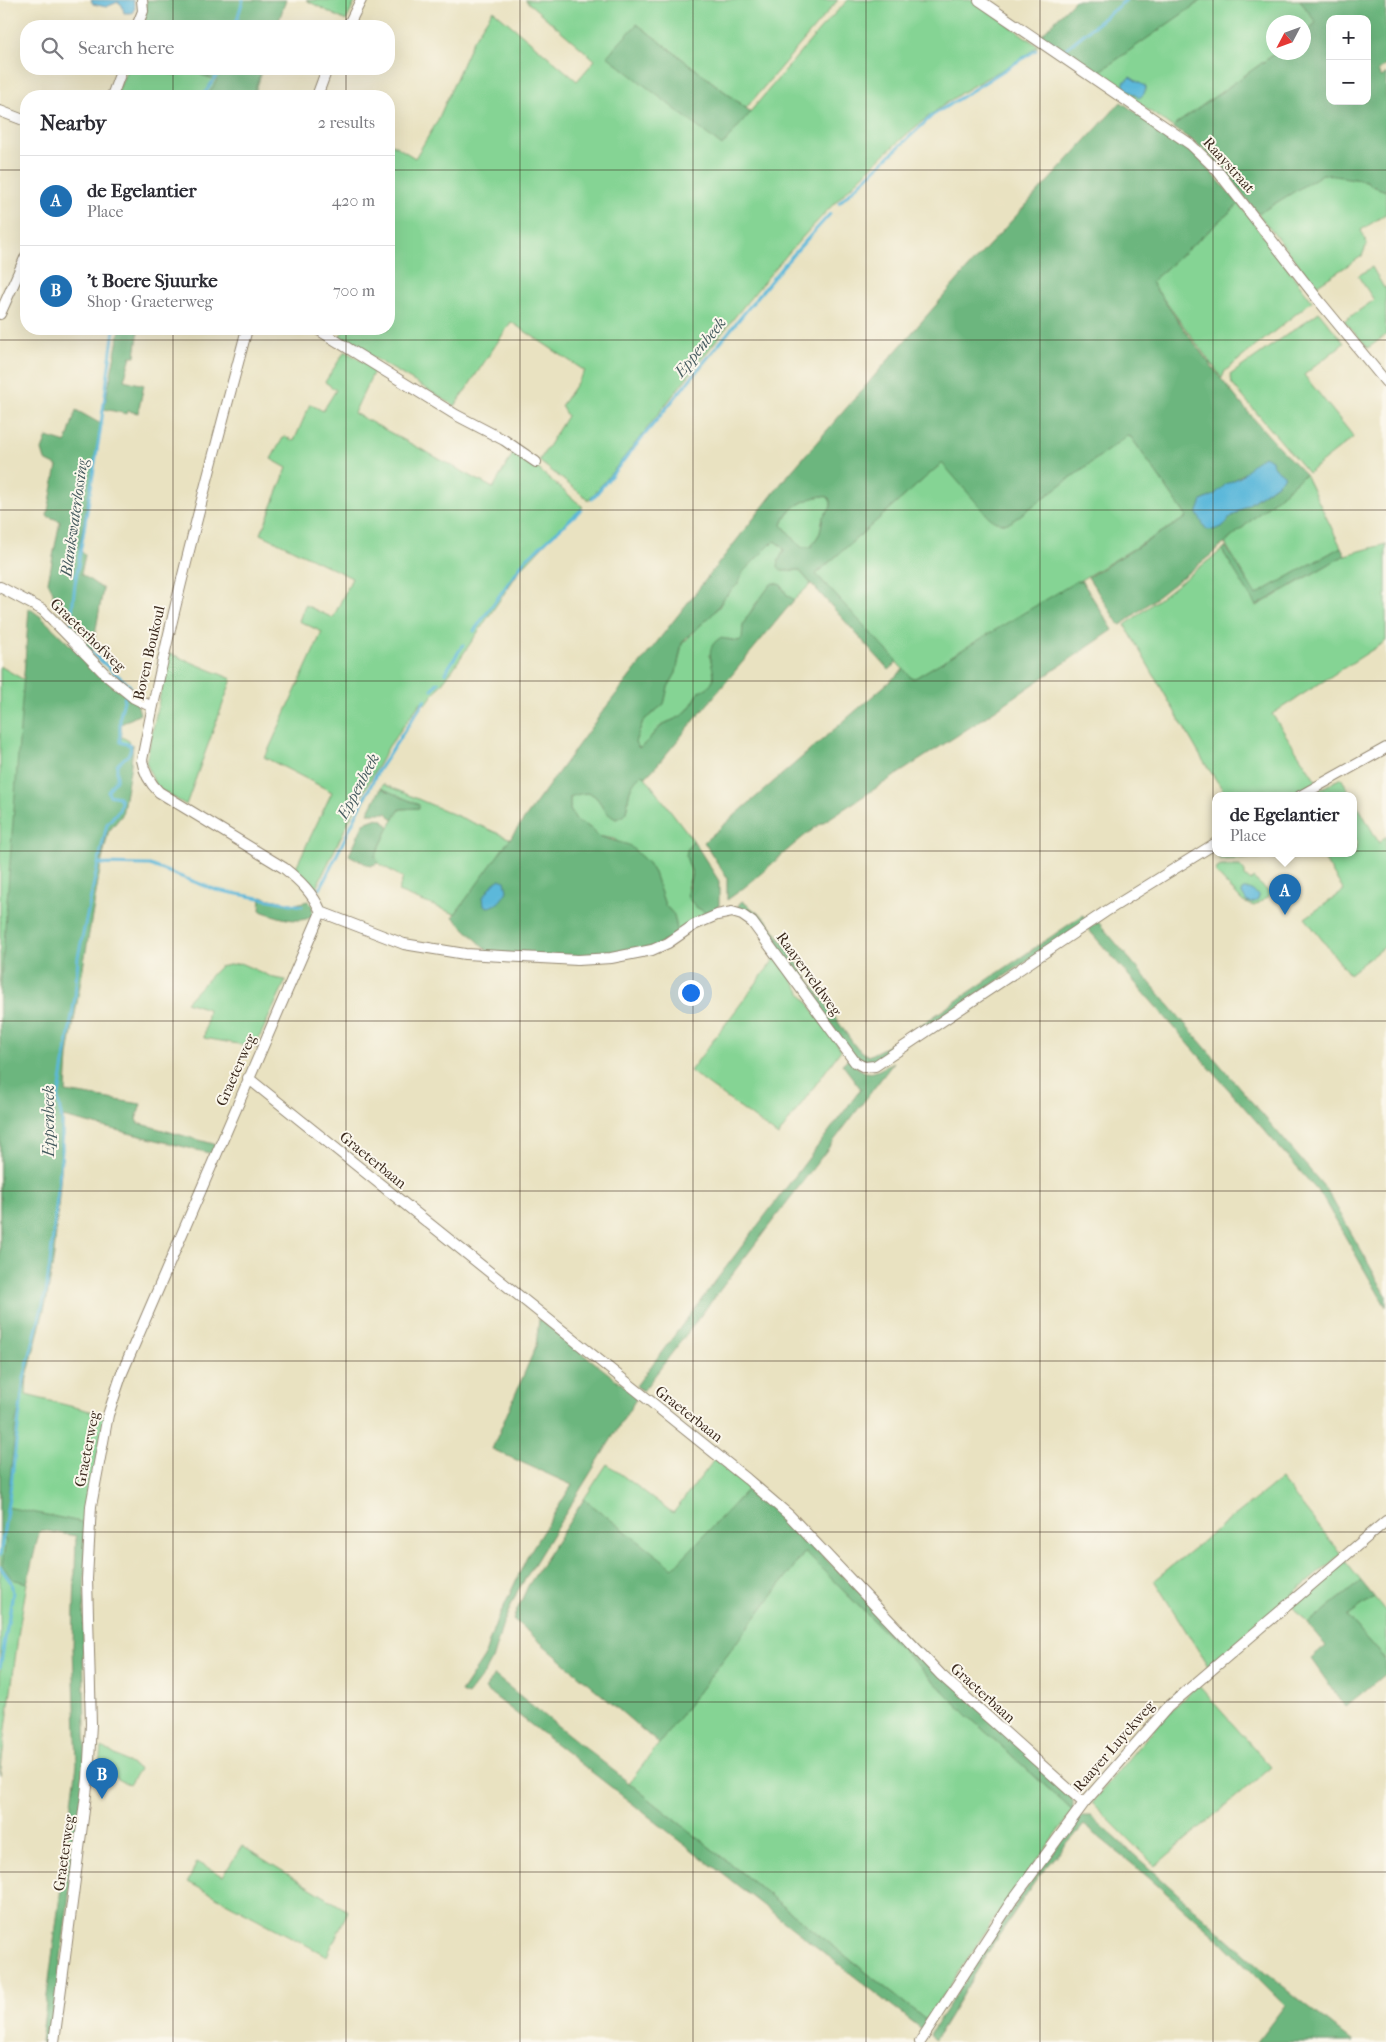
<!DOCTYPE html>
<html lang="en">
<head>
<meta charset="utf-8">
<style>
	body { margin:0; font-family:"IM FELL French Canon",serif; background:#f2f2f3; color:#2b2b33 }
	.controls { position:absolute; right:15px; top:15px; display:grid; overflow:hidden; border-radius:10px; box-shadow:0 5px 20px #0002 }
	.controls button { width:45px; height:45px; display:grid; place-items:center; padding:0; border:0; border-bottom:1px solid #e1e1e2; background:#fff; color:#2b2b33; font:25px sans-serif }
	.compass { position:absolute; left:1266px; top:15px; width:45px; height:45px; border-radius:50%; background:#fff; box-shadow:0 5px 20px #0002; rotate:229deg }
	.you { position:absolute; left:690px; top:992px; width:18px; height:18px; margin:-12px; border:4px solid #fff; border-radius:50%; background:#1a73e8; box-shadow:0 0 0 8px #1a73e833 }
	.badge { display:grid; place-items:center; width:32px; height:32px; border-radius:50%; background:#1f6fb2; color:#fff; font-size:16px; font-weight:700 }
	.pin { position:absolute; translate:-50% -41px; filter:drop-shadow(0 1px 2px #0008) }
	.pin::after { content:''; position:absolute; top:26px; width:18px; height:15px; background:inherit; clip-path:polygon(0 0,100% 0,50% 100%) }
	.popup { position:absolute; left:1212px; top:792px; width:145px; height:65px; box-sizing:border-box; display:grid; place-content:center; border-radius:10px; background:#fff; filter:drop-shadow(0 1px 4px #0005); font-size:16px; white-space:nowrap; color:#7c7c81 }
	.popup b { font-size:19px; color:#2b2b33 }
	.popup::after { content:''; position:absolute; left:50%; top:100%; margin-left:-10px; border:10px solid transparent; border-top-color:#fff }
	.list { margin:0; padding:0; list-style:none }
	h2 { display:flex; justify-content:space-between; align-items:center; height:65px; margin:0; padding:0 20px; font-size:21px }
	h2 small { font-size:16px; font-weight:400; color:#7c7c81 }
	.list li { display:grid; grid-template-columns:32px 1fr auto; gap:15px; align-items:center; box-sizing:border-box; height:90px; padding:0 20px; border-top:1px solid #e1e1e2 }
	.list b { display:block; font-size:19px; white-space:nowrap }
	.list p { margin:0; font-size:16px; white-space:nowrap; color:#7c7c81 }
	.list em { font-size:16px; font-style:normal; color:#7c7c81 }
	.icon { flex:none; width:28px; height:28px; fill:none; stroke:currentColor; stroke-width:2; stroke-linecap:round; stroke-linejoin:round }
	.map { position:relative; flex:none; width:1386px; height:2042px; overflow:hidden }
	.search { position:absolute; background:#fff; box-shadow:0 5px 20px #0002; left:20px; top:20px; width:375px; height:55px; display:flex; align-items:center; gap:12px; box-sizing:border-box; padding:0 18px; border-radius:20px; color:#7c7c81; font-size:19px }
	.panel { position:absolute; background:#fff; box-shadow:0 5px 20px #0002; left:20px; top:90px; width:375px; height:245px; border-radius:20px }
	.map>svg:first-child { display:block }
	.green { fill:#85d494; stroke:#607f59 }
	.forest { fill:#6cb67e; stroke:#54704e; fill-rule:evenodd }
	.water { fill:#5cb8da; stroke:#4c717c }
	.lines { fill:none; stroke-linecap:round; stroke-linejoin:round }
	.stream { stroke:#5cb8da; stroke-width:3 }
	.minor-casing { stroke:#928670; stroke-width:12 }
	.minor { stroke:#fff; stroke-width:10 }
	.grid { fill:none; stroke:#3b2a1e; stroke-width:1; stroke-opacity:0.55 }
	.labels { text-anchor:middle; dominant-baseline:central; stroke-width:4; stroke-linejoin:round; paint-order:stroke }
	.street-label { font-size:15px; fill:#3b2a1e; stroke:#fbf7ec }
	.water-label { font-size:16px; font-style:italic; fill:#475c60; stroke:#fbf7ec }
</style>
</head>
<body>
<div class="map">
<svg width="1386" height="2042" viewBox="0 0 1386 2042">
	<rect width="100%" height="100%" fill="#fbf7ec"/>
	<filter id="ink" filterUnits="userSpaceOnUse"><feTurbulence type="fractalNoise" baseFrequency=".02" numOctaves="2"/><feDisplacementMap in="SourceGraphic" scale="10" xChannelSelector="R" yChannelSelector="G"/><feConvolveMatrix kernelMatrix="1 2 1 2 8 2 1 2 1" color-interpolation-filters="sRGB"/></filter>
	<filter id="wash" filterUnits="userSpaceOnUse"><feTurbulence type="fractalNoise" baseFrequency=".0096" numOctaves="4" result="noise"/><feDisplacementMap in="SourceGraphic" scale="20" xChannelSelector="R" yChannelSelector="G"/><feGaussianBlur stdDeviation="1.12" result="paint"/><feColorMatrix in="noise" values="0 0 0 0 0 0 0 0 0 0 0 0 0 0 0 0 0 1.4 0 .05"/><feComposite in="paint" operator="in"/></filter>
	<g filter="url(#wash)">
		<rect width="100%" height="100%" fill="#e9e2c1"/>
		<path class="green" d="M 306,0 L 356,0 L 346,21 Z
			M 525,0 L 838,0 L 746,108 L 637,24 L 625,38 L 722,145 L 821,28 L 848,0 L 974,0 L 1038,46 C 1015,65 986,77 961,93 C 925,117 892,146 862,176 C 759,274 680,392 589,500 L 539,461 L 567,416 L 561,406 L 585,371 L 511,322 L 455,406 L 339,337 L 345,329 L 389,329 L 389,142 L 415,158 L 437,122 L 473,40 L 493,10 L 577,81 L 595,60 Z
			M 1202,0 L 1300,0 L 1317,23 L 1304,33 L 1304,22 L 1274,22 L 1274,52 L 1276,53 L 1175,125 L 1174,128 L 1096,74 Z
			M 127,69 L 167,69 L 169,74 L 177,75 L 185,69 L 197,69 L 202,75 L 219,69 L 263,69 L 255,93 L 264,96 L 210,96 L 212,89 L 207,96 L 116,96 Z
			M 1323,173 L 1367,181 L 1370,185 L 1386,191 L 1386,214 L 1361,230 L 1367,244 L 1362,256 L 1316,286 L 1258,214 Z
			M 1239,204 L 1312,301 L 1225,371 L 1222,378 L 1151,282 Z
			M 1372,267 L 1384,288 L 1386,287 L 1386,335 L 1368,348 L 1344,321 L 1374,300 L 1358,276 Z
			M 1319,312 L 1344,343 L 1304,375 L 1354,437 L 1308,473 L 1232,384 L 1230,375 Z
			M 345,351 L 375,369 L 354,413 L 493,488 L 514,452 L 537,468 L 583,507 L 556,532 L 520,570 L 453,669 L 426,704 L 421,702 L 389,746 L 358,802 L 315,890 L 295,869 L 332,792 L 264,757 L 268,751 L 322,632 L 299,621 L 305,605 L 333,618 L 352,578 L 261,534 L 287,468 L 271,459 L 284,436 L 294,441 L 310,404 L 323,411 L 336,390 L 325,382 Z
			M 1127,436 L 1131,437 L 1187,517 L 915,678 L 911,678 L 816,574 L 942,463 L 1011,522 Z
			M 1305,474 L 1341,547 L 1256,595 L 1225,543 Z
			M 822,496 L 828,497 L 831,502 L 831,507 L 823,517 L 820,533 L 811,547 L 804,549 L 801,547 L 782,525 C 788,507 805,499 822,496 Z
			M 774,541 L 783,547 L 784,550 L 779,560 L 782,571 L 799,570 L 811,584 L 794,600 L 787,595 L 781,585 L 773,583 L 754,606 L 743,625 L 743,639 L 738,641 L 727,639 L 709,655 C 715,671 719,685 700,691 C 694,700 690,710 681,716 C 675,720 668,721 662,725 C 654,731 649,741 640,748 L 638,747 L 635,742 L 643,721 L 664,704 L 668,687 L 676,673 L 682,644 L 719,607 L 724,598 L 738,584 L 743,572 Z
			M 1386,544 L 1386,641 L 1272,714 L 1317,782 L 1292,796 L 1227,796 L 1202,759 L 1125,625 L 1222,550 L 1257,606 L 1345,555 Z
			M 169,653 L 232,679 L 186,805 L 161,790 L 154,782 L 146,762 Z
			M 0,666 L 129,741 L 77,971 L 33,1234 L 26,1395 L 106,1415 L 86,1523 L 22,1511 L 16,1579 L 27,1583 L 19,1629 L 0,1775 Z
			M 642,773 L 693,840 C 684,855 687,855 691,871 C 692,876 689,882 687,887 L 696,907 L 710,915 L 678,934 L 674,915 L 665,905 L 654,873 L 648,863 L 614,839 L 598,836 L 592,829 L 577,821 L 570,810 L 570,796 C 605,785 594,808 616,819 L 625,815 C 631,796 625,788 642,773 Z
			M 1341,778 L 1352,796 L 1335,796 L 1332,794 L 1327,796 L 1308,796 Z
			M 383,784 L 511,839 L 455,914 L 398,892 L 403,878 L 378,863 L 375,857 L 389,827 L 400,809 L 418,808 L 419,805 L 381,788 Z
			M 1354,799 L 1379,843 L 1386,836 L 1386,945 L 1349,974 L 1305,918 L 1344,891 L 1321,854 L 1355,855 L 1357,841 L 1354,839 Z
			M 1216,853 L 1216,854 L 1270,854 L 1267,858 L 1220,860 Z
			M 1221,866 L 1240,866 L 1245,872 L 1245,876 L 1251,881 L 1253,878 L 1269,892 L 1270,896 L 1254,906 L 1243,902 L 1216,873 L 1217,868 Z
			M 776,957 L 841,1050 L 778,1136 L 690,1071 Z
			M 240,963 L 274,978 L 286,980 L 255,1047 L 204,1038 L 208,1009 L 186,1002 L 219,967 Z
			M 715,1459 L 749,1488 L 673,1569 L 584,1499 L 607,1464 L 673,1513 Z
			M 1281,1479 L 1341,1554 L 1208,1666 L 1154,1580 Z
			M 805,1552 L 967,1715 L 1073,1811 L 993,1920 L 927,2021 L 629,1783 Z
			M 1344,1560 L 1361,1581 L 1308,1624 L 1292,1605 Z
			M 1374,1597 L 1386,1612 L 1386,1661 L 1347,1616 Z
			M 1198,1685 L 1271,1767 L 1155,1866 L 1092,1803 C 1126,1762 1158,1720 1198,1685 Z
			M 102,1747 L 139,1769 L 129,1785 L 100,1769 Z
			M 242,1846 L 348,1911 L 327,1956 L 188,1882 L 197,1862 L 223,1876 Z"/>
		<path class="forest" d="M 146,0 L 286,0 L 277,26 L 143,26 L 145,20 Z
			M 1075,0 L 1202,0 L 1096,74 L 1040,36 Z
			M 1300,0 L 1386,0 L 1386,65 L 1378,71 L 1381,78 L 1386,73 L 1386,191 L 1370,185 L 1367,181 L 1323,174 L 1258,214 L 1221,167 L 1201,147 L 1174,128 L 1175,125 L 1276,53 L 1304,52 L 1304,33 L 1316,23 ZM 1330,19 L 1367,19 L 1367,101 L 1330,101 Z
			M 637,24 L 751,112 L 722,146 L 607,56 Z
			M 197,69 L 262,69 L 252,96 L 207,96 L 217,80 L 201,75 Z
			M 1121,102 L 1198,157 L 1239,204 L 1151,282 C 1197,349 1247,417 1305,474 L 1212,554 L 1121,625 L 1118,623 L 1088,577 L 1187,517 L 1131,437 L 1127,436 L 1011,522 C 1002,526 995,522 988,516 L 942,463 L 816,574 L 895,659 L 897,663 L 889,670 L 799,570 L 782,571 L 778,567 L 779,560 L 784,550 L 781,545 L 774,541 L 743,572 L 738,584 L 724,598 L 713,614 L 687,637 L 682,643 L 676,673 L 668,687 L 664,704 L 643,721 L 635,742 L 638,747 L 640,748 C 649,741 654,731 663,725 C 668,721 675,720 681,716 C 690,710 694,700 700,691 C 732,680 694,654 720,638 L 738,641 L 742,639 L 743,625 L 747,617 L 770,585 L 773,583 L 781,585 L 787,595 L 794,600 L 658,764 L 646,777 L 642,774 C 626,787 630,797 625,815 L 616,819 C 594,808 604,784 570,797 L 570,810 L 577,821 L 592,829 L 598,836 L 629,845 L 648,863 L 654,873 L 665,905 L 674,915 L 678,934 L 654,947 L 583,958 L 489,952 L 453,917 L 603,711 L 783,481 L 969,267 ZM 1247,471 L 1278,483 L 1231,517 L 1222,527 L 1202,501 L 1214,495 ZM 822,496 L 828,497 L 831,502 L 831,507 L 823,517 L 820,533 L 811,547 L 801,547 L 782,525 C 787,507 805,499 822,496 Z
			M 120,329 L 139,329 L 135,356 L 131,356 L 124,380 L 144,385 L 138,413 L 128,411 L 127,414 L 104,409 Z
			M 76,410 L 101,424 L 79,549 L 85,555 L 81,574 L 103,589 L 92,652 L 70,631 L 71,617 L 59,611 L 53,604 L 53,592 L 48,582 L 60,521 L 47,516 L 57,466 L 45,460 L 42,450 L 47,437 L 66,443 Z
			M 1226,547 L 1256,595 L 1341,547 L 1345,555 L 1256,606 L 1222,550 Z
			M 1077,581 L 1082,581 L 1113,630 L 975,724 L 819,825 C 786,848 760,878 727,900 L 727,878 L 704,842 L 904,669 L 911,678 L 915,678 Z
			M 29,608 L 41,617 L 110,684 L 137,703 L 140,714 L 121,724 L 121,742 L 133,745 L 131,764 L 122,815 L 106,835 L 68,1055 L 66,1092 L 141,1104 L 136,1120 L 138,1123 L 217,1145 L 213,1154 L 63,1117 L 62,1160 L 54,1255 L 47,1298 L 16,1421 L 7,1507 L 86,1523 L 83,1647 L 86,1764 L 50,2042 L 41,2042 L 77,1764 L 73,1647 L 76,1536 L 41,1530 L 39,1533 L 27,1583 L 12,1579 L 2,1565 L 6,1540 L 0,1539 L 0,995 Z
			M 381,788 L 419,805 L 419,808 L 400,809 L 393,820 L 387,813 L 368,813 Z
			M 377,818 L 383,820 L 389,827 L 375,857 L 378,863 L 370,866 L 349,855 L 364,823 Z
			M 693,840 L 719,881 L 719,906 L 715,909 L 715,913 L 710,915 L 696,907 L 688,898 L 687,893 L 692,873 L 686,857 L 687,850 Z
			M 261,897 L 296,904 L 308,901 L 312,905 L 313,916 C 298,925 279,917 263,912 L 260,910 Z
			M 742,901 L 767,920 L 855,1046 L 868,1056 L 896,1042 L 1083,915 L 1087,921 L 875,1063 L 863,1063 L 849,1050 L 761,925 L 749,914 L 737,910 L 739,904 Z
			M 1098,922 L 1327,1190 L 1386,1295 L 1386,1307 L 1321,1195 L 1088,929 Z
			M 848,1059 C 869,1079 871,1074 894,1062 L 643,1391 L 636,1386 L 861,1089 L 842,1064 Z
			M 539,1319 L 632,1392 L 636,1399 L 517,1592 L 503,1624 L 492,1660 L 485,1673 L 468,1695 L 461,1692 L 484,1657 L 493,1630 L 528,1555 L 572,1485 L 492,1449 L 536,1346 Z
			M 749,1488 L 789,1523 L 1073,1800 L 1073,1811 L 967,1715 L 805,1552 L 659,1744 L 513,1619 L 528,1586 L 584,1499 L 673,1568 Z
			M 1361,1581 L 1374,1597 L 1347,1616 L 1386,1661 L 1386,1673 L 1345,1707 L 1311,1659 L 1326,1646 L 1308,1624 Z
			M 494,1675 L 927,2021 L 922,2029 L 485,1689 Z
			M 1081,1816 L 1091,1816 L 1265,1972 L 1353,2042 L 1257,2042 L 1285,2005 L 1220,1940 L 1141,1871 L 1084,1825 L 1038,1877 L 993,1944 L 935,2040 L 930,2034 L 1022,1894 Z"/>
		<path class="water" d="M 91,0 L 133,0 L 135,8 L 132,13 L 124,13 L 122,5 L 118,2 L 106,7 L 93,4 Z
			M 1130,77 L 1146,87 L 1144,94 L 1139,98 L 1124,87 L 1124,82 Z
			M 1264,456 L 1272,460 L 1273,466 L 1285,476 L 1278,483 L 1231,517 L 1222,527 L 1213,530 L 1206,529 L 1197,514 L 1202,501 L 1214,495 L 1226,484 L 1242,476 L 1251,465 Z
			M 500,879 L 505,881 L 507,891 C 502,899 498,906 488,907 L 484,905 L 483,897 L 494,883 Z
			M 1243,889 L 1250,889 L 1259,896 L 1258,900 L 1252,903 L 1247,902 L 1241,892 Z"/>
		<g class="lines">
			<path class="stream" d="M 235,26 L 243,0
				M 1048,40 L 1063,51 L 1126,0
				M 203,96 L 221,69
				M 839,203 L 933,115 L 1036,50
				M 114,329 L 100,432 L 75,584 L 70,629 L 92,653 L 130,686
				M 592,499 L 782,267 L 830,214
				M 474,631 L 525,560 L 581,510
				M 445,673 L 463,645
				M 432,690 L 438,682
				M 98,864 L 107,824 L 119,810 L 121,802 L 119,797 L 109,795 L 108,791 L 117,778 L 117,765 L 128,755 L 131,749 L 130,745 L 120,742 L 120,716 L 125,696
				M 320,889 L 378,771 L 425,700
				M 0,1556 L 11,1484 L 24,1378 L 46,1292 L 51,1255 L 62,1150 L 62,1120 L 58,1100 L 75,997 L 78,957 L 98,864 L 150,865 L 216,890 L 302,906
				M 0,1567 L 11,1582 L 13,1593 L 0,1668"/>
		</g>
	</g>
	<g filter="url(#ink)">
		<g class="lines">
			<defs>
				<path id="minor" d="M 979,0 L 1190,144 L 1216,169 L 1320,302 L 1386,382
					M 137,26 L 143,11 L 142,0
					M 348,26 L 361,0
					M 112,96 L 122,69
					M 317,96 L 327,69
					M 0,111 L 26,121
					M 0,314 L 26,256
					M 317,329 L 456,415 L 504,440 L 536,462
					M 0,587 L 43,610 L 107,676 L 134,698 L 152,707
					M 1300,796 L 1386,748
					M 321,912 L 404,944 L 465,954 L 578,960 L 611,958 L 652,950 L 668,943 L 694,925 L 717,915 L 732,912 L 742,915 L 752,922 L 855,1062 L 864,1067 L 875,1066 L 1105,912 L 1216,843
					M 248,1078 L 747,1479 L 789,1515 L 941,1675 L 1084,1803
					M 54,2042 L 88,1779 L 91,1724 L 87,1579 L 91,1506 L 108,1415 L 122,1373 L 321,912 C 313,893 299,880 284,868 L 159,792 C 150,783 144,773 142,760 C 170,615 209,472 247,329
					M 920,2042 L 1011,1902 L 1084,1803 L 1168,1707 L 1386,1521"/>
			</defs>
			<use href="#minor" class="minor-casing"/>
			<use href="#minor" class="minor"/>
		</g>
	</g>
	<path class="grid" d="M 173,0 L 173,26M 346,0 L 346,26M 520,0 L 520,2042M 693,0 L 693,2042M 866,0 L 866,2042M 1040,0 L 1040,2042M 1213,0 L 1213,2042M 173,69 L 173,96M 346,69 L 346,96M 0,170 L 26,170M 389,170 L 1386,170M 173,329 L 173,2042M 346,329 L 346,2042M 0,340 L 1386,340M 0,510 L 1386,510M 0,681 L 1386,681M 0,851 L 1386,851M 0,1021 L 1386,1021M 0,1191 L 1386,1191M 0,1361 L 1386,1361M 0,1532 L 1386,1532M 0,1702 L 1386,1702M 0,1872 L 1386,1872"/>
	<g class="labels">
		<g class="street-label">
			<text transform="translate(1229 165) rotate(48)">Raaystraat</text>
			<text transform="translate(88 635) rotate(44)">Graeterhofweg</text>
			<text transform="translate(149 653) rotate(-77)">Boven Boukoul</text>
			<text transform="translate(809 974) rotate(54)">Raayerveldweg</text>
			<text transform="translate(236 1070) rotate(-66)">Graeterweg</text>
			<text transform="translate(373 1160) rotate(39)">Graeterbaan</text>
			<text transform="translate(689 1414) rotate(38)">Graeterbaan</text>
			<text transform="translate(87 1449) rotate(-79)">Graeterweg</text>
			<text transform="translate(983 1693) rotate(42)">Graeterbaan</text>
			<text transform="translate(1114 1746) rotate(-49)">Raayer Luyckweg</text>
			<text transform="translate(64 1853) rotate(-82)">Graeterweg</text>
		</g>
		<g class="water-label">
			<text transform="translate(700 347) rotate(-51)">Eppenbeek</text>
			<text transform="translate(74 518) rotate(-82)">Blankwaterlossing</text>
			<text transform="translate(358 786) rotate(-62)">Eppenbeek</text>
			<text transform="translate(48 1121) rotate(-90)">Eppenbeek</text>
		</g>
	</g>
</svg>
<div class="controls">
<button>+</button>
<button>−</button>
</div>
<svg class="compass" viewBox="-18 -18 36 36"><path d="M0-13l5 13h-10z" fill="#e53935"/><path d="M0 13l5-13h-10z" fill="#7c7c81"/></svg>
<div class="you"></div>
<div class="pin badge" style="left:1285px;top:915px">A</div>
<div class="popup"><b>de Egelantier</b>Place</div>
<div class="pin badge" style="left:102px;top:1799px">B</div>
<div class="search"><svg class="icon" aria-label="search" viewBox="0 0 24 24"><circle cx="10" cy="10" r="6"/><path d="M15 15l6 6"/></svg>Search here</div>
<section class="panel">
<h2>Nearby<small>2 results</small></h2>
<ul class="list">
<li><span class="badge">A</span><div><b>de Egelantier</b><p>Place</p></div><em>420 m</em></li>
<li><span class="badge">B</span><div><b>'t Boere Sjuurke</b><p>Shop · Graeterweg</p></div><em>700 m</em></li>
</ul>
</section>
</div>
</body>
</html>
